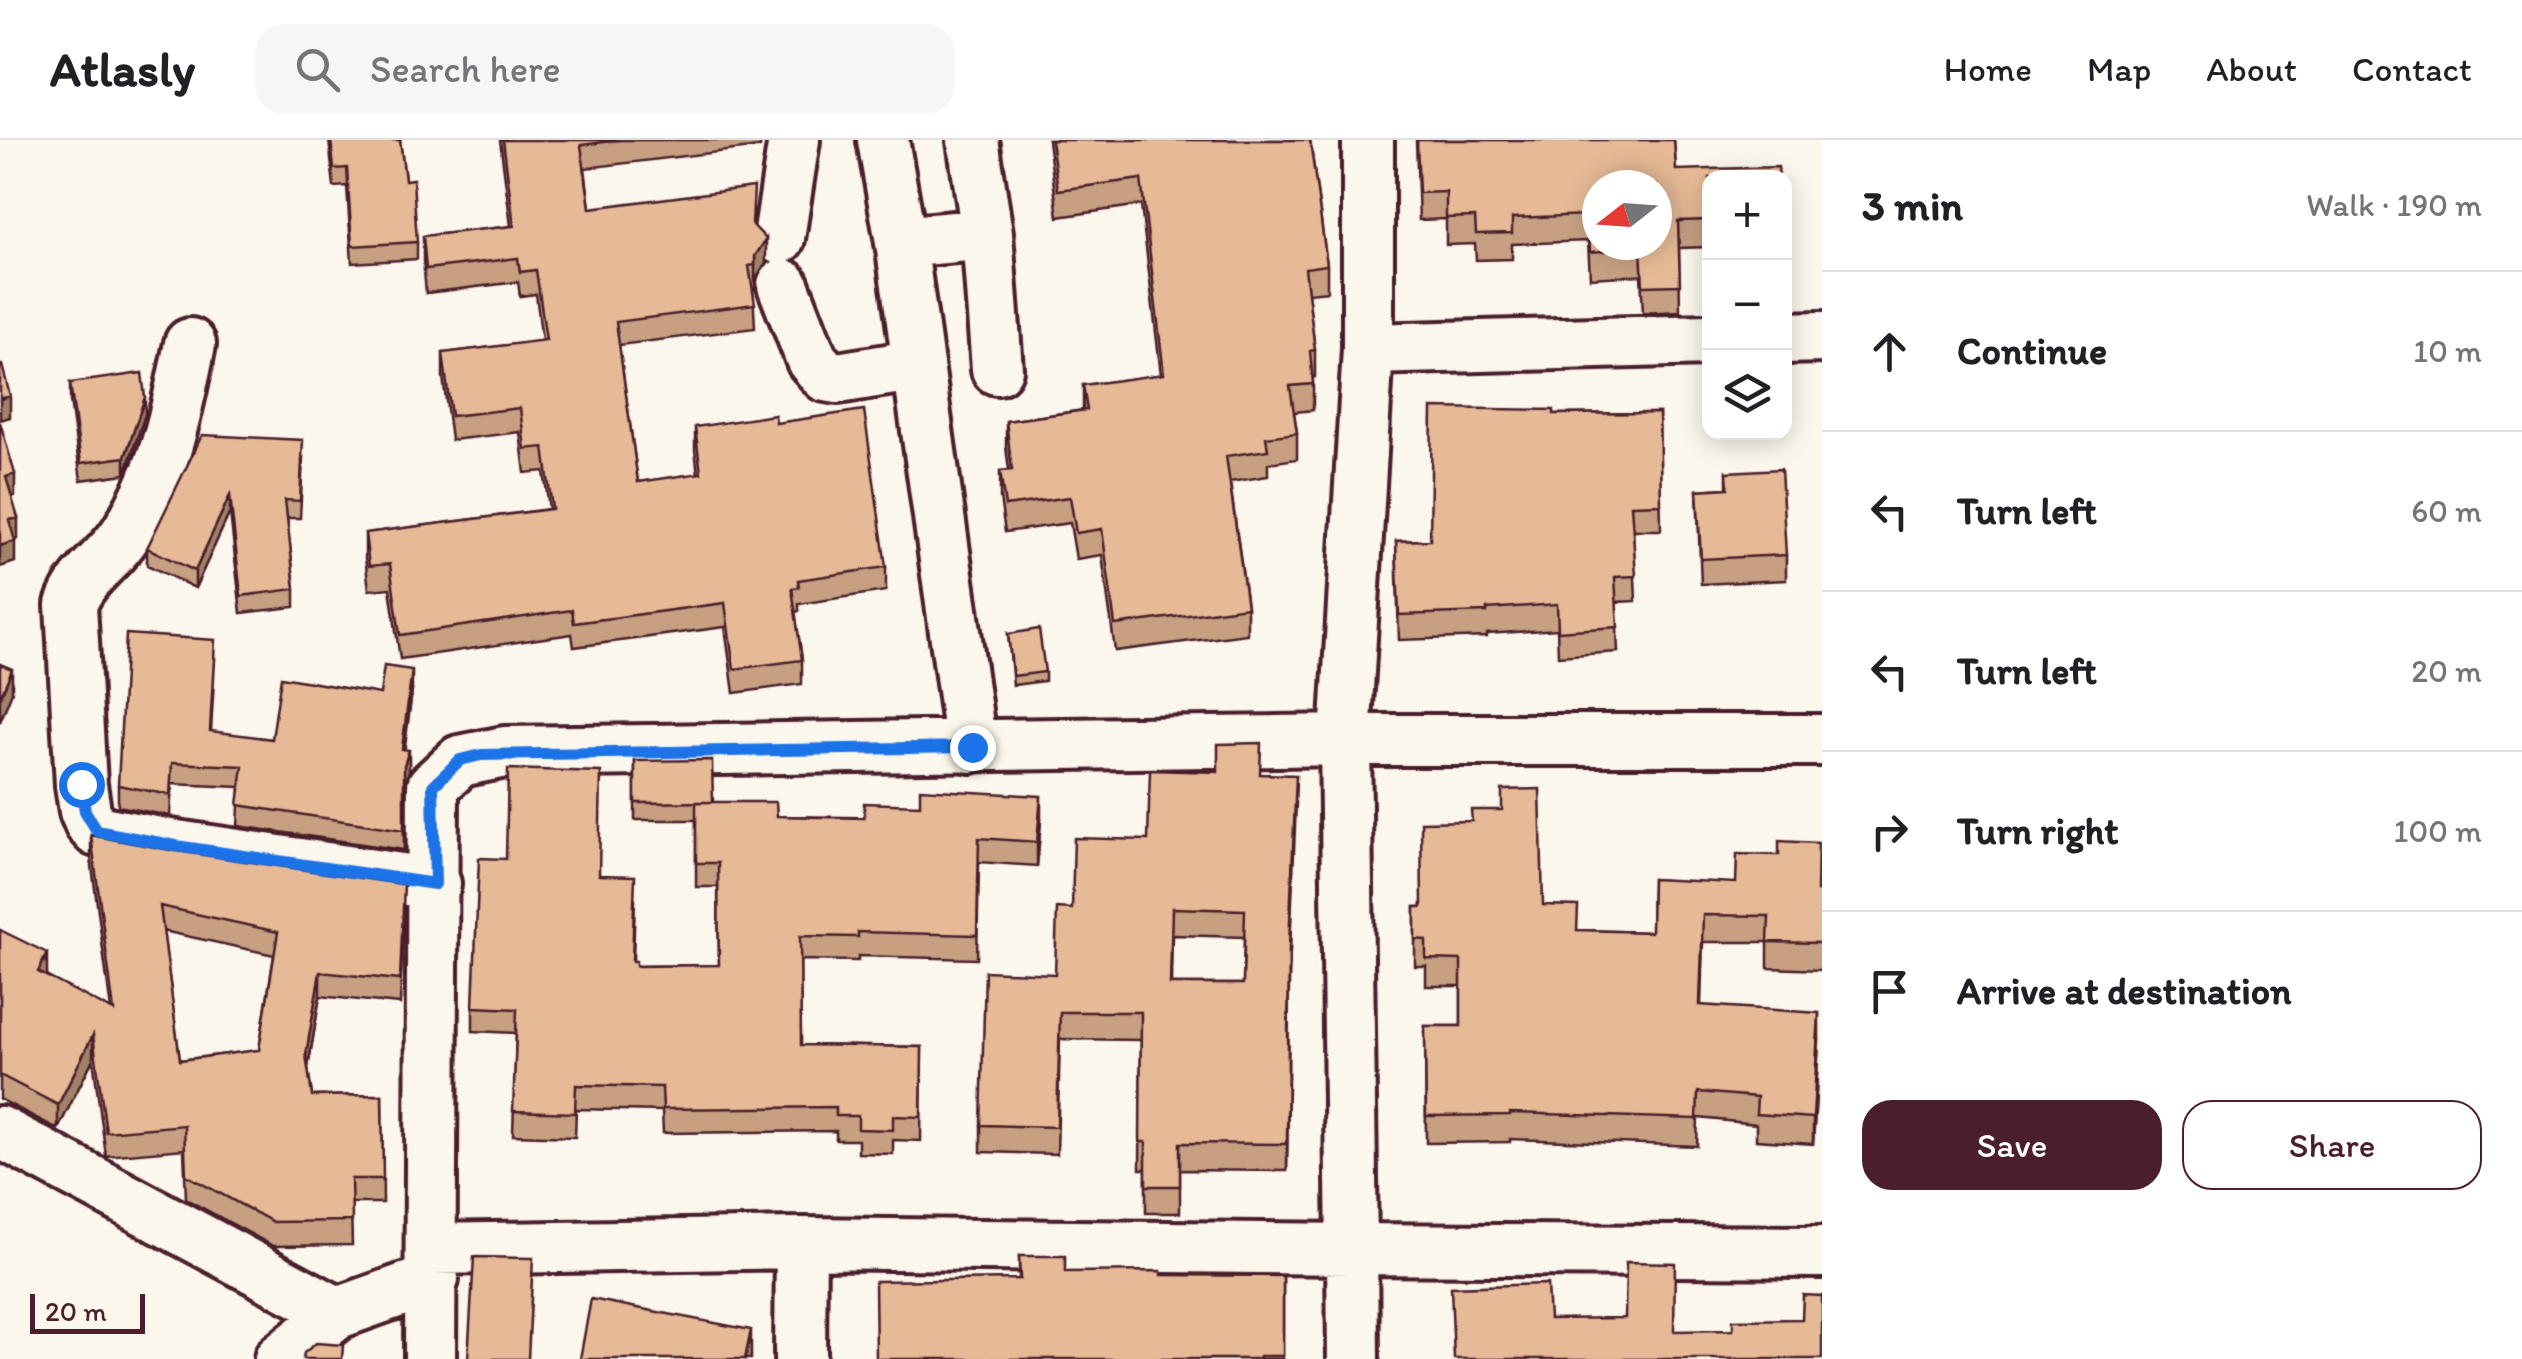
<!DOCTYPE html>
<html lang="en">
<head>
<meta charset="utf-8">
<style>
	body { margin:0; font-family:Itim,sans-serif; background:#f6f6f6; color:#202124 }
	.controls { position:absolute; right:30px; top:30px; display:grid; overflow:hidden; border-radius:20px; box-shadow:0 5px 25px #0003 }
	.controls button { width:90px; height:90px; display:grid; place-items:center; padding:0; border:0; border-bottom:2px solid #e0e0e0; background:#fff; color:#202124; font:50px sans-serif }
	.compass { position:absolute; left:1582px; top:30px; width:90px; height:90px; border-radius:50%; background:#fff; box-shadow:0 5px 25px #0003; rotate:253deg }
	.scale { position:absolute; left:30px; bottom:25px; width:115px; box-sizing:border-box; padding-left:10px; border:5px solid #4a1f2b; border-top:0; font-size:28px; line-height:35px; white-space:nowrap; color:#4a1f2b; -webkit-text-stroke:8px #fbf7ec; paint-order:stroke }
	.stop { position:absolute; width:30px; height:30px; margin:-22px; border:8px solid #1a73e8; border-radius:50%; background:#fff }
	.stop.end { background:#1a73e8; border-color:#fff; box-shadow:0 2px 10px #0008 }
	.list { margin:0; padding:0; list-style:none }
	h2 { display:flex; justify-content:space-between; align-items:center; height:130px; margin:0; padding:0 40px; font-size:42px }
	h2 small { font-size:32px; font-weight:400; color:#757577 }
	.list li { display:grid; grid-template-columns:65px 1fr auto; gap:30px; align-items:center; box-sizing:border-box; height:160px; padding:0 40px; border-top:2px solid #e0e0e0 }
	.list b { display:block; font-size:38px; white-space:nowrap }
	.list em { font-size:32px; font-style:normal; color:#757577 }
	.actions { display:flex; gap:20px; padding:30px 40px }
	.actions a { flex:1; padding:22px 0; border:2px solid #4a1f2b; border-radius:30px; text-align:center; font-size:35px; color:#4a1f2b }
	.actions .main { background:#4a1f2b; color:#fff }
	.icon { flex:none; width:55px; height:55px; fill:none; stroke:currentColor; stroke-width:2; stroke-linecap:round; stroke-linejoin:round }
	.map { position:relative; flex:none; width:1822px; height:1219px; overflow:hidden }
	header { display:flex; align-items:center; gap:60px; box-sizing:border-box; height:140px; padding:0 50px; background:#fff; border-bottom:2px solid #e0e0e0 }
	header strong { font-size:48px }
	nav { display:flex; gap:55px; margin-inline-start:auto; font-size:35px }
	.search { width:700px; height:90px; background:#f6f6f6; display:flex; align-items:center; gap:25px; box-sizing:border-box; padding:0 35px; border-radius:30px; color:#757577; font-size:38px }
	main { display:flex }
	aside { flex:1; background:#fff }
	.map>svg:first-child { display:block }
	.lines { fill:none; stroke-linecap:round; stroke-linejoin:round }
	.minor-casing { stroke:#4a1f2b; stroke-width:58 }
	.minor { stroke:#fbf7ec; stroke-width:50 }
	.wall { fill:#c6a081; stroke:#4a1f2b; stroke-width:2.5; fill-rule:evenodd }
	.shaded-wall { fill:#a18269; stroke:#4a1f2b; stroke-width:2.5 }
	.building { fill:#e6ba96; stroke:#4a1f2b; stroke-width:2.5; fill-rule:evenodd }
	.route { stroke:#1a73e8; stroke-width:12 }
</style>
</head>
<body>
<header>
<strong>Atlasly</strong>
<div class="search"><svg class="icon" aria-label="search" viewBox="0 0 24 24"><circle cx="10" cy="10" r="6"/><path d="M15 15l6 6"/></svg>Search here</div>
<nav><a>Home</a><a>Map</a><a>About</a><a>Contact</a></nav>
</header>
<main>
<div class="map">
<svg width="1822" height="1219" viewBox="0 0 1822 1219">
	<rect width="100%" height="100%" fill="#fbf7ec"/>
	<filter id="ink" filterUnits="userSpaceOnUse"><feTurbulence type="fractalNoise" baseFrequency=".01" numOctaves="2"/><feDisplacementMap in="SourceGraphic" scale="20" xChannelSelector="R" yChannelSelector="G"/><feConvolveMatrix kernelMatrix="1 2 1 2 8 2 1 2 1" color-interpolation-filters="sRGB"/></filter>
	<g filter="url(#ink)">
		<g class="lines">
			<defs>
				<path id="minor" d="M 883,0 L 901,102 L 971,607
					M 973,0 L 987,94 L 997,229
					M 1368,0 L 1368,209 L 1345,600 L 1822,600
					M 779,98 L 794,0
					M 901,102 L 987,94
					M 783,145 L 812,220 L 826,236 L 838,238 L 918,225
					M 1784,198 L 1822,197
					M 190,204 C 175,278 167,326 127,392 C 111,419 81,435 71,465 L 81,645 L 85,671 L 90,683 L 97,691 L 176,706 L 435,744
					M 1368,209 L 1710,200
					M 0,992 L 338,1173
					M 280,1219 L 338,1173 L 433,1139
					M 430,1219 L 433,646 L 460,621 L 505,612 L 1345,600 L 1352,1109 L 801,1103 L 433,1109
					M 800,1219 L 801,1103
					M 1353,1219 L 1352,1109 L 1822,1112"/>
			</defs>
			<use href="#minor" class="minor-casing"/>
			<use href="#minor" class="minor"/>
		</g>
		<path class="wall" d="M 329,0 L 400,0 L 405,40 L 417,102 L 417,119 L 352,123 L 347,46 L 334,47 Z
			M 500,0 L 760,0 L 760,7 L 585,28 L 590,68 L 754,71 L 753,85 L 766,123 L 755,139 L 755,149 L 753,149 L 755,188 L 619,205 L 638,342 L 698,334 L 695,310 L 695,287 L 776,283 L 886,427 L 886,451 L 799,464 L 799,471 L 795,472 L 802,520 L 802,544 L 734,553 L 725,487 L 574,507 L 572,494 L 400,519 L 390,448 L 369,450 L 365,417 L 365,393 L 549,369 L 544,331 L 525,333 L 520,292 L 451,300 L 443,237 L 443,213 L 542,201 L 536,154 L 520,156 L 518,142 L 426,153 L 423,120 L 423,96 L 511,86 Z
			M 1048,0 L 1310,0 L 1327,125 L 1327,151 L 1308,153 L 1315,210 L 1315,237 L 1313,237 L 1313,270 L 1294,272 L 1297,293 L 1297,319 L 1268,323 L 1268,336 L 1230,342 L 1247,467 L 1247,494 L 1115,511 L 1102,415 L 1076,419 L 1070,383 L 1005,392 L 1000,358 L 1000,331 L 1009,330 L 1006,307 L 1006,281 L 1083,270 L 1083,245 L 1161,235 L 1141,65 L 1058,77 Z
			M 1416,0 L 1674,0 L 1676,30 L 1710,38 L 1710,107 L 1679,108 L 1680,171 L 1643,173 L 1641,135 L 1590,138 L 1588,101 L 1512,104 L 1512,119 L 1476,120 L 1475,104 L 1446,105 L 1446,79 L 1419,80 Z
			M 70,243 L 145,274 L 125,334 L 81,340 L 70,261 Z
			M 1659,273 L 1661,390 L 1633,390 L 1636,461 L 1616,462 L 1618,512 L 1558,516 L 1557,489 L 1487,494 L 1487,497 L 1399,500 L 1396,401 L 1430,400 L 1554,274 Z
			M 303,318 L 300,378 L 287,378 L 295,449 L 295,467 L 241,473 L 230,372 L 195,448 L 147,425 L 147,408 Z
			M 1727,332 L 1786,415 L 1786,440 L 1701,444 L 1697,350 L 1727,348 Z
			M 1008,494 L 1045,532 L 1045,541 L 1013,545 Z
			M 215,520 L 211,592 L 272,599 L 380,554 L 412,551 L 404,609 L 409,630 L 404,646 L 404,710 L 238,686 L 240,647 L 172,644 L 170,676 L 118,666 L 118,645 Z
			M 635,621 L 713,662 L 777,676 L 1041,680 L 1037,726 L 979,722 L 977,819 L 858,816 L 858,821 L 800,820 L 801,905 L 922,907 L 921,1001 L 893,1000 L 893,1014 L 858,1013 L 858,1000 L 836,1000 L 836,991 L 663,993 L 662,971 L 576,969 L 575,997 L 513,995 L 516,893 L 473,891 L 473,867 L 600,735 L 635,760 L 633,821 L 636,826 L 719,825 L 718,747 L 696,747 L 696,680 L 635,680 Z
			M 1261,634 L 1296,662 L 1289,834 L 1287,1031 L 1180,1030 L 1180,1073 L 1146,1073 L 1146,1029 L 1140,1029 L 1141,900 L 1060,899 L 1057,1014 L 981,1012 L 981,985 L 1055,834 L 1072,769 ZM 1172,795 L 1244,797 L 1243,844 L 1171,844 Z
			M 91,695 L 404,768 L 400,864 L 320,856 L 308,928 L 312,956 L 382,955 L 383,1063 L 351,1063 L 352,1105 L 273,1106 L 186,1059 L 184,1009 L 106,1016 L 93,919 L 58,989 L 0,959 L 0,790 L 47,837 L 111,870 L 91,719 ZM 163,791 L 274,815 L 259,910 L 180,920 Z
			M 1652,739 L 1822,751 L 1822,830 L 1768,828 L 1768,802 L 1703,802 L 1701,865 L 1819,900 L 1813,1004 L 1756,1000 L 1756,984 L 1698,978 L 1697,1006 L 1510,999 L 1510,1002 L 1426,1003 L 1425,886 L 1461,886 L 1461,846 L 1426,846 L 1426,826 L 1415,826 L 1415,767 L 1543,765 L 1578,790 L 1651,792 Z
			M 1019,1116 L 1065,1132 L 1161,1135 L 1283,1136 L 1283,1219 L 876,1219 L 1019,1139 Z"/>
		<path class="shaded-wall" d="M 766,99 L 766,123 L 755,139 L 755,116 Z
			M 10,256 L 10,277 L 0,280 L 0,259 Z
			M 145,257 L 145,274 L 125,334 L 125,317 Z
			M 15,334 L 15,356 L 6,358 L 6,337 Z
			M 230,355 L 230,372 L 195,448 L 195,431 Z
			M 18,378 L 18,399 L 9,402 L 9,380 Z
			M 15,401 L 15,422 L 0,427 L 0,406 Z
			M 12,529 L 12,552 L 0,582 L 0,558 Z
			M 412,530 L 412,551 L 402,630 L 402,609 Z
			M 409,610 L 409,630 L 404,646 L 404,710 L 404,625 Z
			M 1296,635 L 1289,834 L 1287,1031 L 1289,807 Z
			M 1041,656 L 1041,680 L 1037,726 L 1037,702 Z
			M 47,813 L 47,837 L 38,832 Z
			M 320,832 L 320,856 L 306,939 L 306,915 Z
			M 1819,873 L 1819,900 L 1813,1004 L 1813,978 Z
			M 93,895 L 93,919 L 58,989 L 58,965 Z
			M 751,1190 L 751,1219 L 745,1219 Z"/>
		<path class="building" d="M 331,0 L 400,0 L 405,40 L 413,39 L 417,102 L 352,106 L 347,28 L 334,29 Z
			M 503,0 L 620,0 L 581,5 L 590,68 L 754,47 L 752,84 L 766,99 L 755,116 L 755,125 L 749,126 L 755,164 L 616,182 L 638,342 L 701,333 L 695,287 L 775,275 L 776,283 L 864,270 L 886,427 L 798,440 L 799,447 L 792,448 L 802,520 L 734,529 L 725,463 L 574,483 L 572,470 L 400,495 L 390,424 L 369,426 L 365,393 L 552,369 L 544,307 L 525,309 L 520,268 L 451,276 L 443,213 L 546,200 L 536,130 L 520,132 L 518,118 L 426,129 L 423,96 L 514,86 Z
			M 1051,0 L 1310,0 L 1327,125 L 1305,128 L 1315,210 L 1310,211 L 1313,244 L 1290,246 L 1297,293 L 1266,297 L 1268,310 L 1226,316 L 1247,467 L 1115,485 L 1102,389 L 1076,393 L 1070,357 L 1005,366 L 1000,331 L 1012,330 L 1006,281 L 1087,270 L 1083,245 L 1164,234 L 1141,39 L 1058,50 Z
			M 1417,0 L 1674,0 L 1676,30 L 1778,27 L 1779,38 L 1710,38 L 1710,80 L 1678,81 L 1680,145 L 1643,146 L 1641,108 L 1590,112 L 1588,75 L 1512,78 L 1512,93 L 1476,94 L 1475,77 L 1446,78 L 1446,52 L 1419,53 ZM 1597,45 L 1657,45 L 1657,105 L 1597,105 Z
			M 0,225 L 2,225 L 10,256 L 0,259 Z
			M 142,233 L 145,257 L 125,317 L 81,323 L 70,243 Z
			M 1432,268 L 1554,270 L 1554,274 L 1659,273 L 1661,364 L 1631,365 L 1636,436 L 1615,437 L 1618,487 L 1558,491 L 1557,464 L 1487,469 L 1487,472 L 1399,475 L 1396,401 L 1430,400 Z
			M 0,282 L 15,334 L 6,337 L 18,378 L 9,380 L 15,401 L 0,406 Z
			M 202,295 L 303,300 L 300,361 L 285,360 L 295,449 L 241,456 L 230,355 L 195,431 L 147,408 Z
			M 1781,329 L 1786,415 L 1701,419 L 1697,350 L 1728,348 L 1727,332 Z
			M 1039,489 L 1045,532 L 1013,536 L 1008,494 Z
			M 126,494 L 215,500 L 210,591 L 272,599 L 281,537 L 380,554 L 384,526 L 412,530 L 402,609 L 409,610 L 404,625 L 404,690 L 238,665 L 243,626 L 172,623 L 170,655 L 118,645 Z
			M 0,524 L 12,529 L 0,558 Z
			M 1261,603 L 1260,634 L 1296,635 L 1289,807 L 1287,1004 L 1180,1003 L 1180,1046 L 1146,1046 L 1146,1002 L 1140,1002 L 1141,872 L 1060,872 L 1057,987 L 981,985 L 985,831 L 1055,834 L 1057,768 L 1072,769 L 1074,698 L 1148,700 L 1150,630 L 1218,632 L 1218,604 ZM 1172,768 L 1245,770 L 1243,844 L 1170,844 Z
			M 712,620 L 713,662 L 635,663 L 635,621 Z
			M 508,629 L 601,632 L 599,735 L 635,736 L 632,821 L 636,821 L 636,826 L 719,825 L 718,723 L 696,723 L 696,662 L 776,662 L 777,676 L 864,678 L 864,663 L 920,665 L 920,649 L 1041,656 L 1037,702 L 979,698 L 977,795 L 858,792 L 858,797 L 800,796 L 801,905 L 922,907 L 921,977 L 893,976 L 893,990 L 858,989 L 858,976 L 836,976 L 836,967 L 663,969 L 662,947 L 576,945 L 575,973 L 513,971 L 517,869 L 473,867 L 479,718 L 506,719 Z
			M 1540,649 L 1543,765 L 1578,766 L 1577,790 L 1651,792 L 1652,739 L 1736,743 L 1737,714 L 1779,715 L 1779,701 L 1818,703 L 1817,751 L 1822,751 L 1822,803 L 1768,802 L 1769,776 L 1703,775 L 1700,865 L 1819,873 L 1813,978 L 1756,974 L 1757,957 L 1698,952 L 1697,979 L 1510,973 L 1510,975 L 1426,976 L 1425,886 L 1461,886 L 1461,820 L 1426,819 L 1426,800 L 1415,799 L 1415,767 L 1422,767 L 1421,682 L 1472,681 L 1471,670 L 1502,670 L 1502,650 Z
			M 91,695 L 172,710 L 404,744 L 400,840 L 320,832 L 306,915 L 312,956 L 382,955 L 383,1039 L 351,1039 L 352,1081 L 273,1082 L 186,1035 L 184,985 L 106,992 L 93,895 L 58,965 L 0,935 L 0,790 L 47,813 L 38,832 L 114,871 ZM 160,766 L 278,792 L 259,910 L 180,920 Z
			M 1019,1116 L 1065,1116 L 1065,1132 L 1161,1131 L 1161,1135 L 1283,1136 L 1283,1216 L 1260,1216 L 1260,1219 L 876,1219 L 875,1141 L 1020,1139 Z
			M 474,1117 L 533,1118 L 528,1219 L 468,1219 Z
			M 1626,1122 L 1675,1123 L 1674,1191 L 1733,1190 L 1733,1180 L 1802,1179 L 1803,1155 L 1822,1156 L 1822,1219 L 1454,1219 L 1451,1147 L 1547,1144 L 1549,1179 L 1625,1178 Z
			M 591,1159 L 751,1190 L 745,1219 L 580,1219 Z
			M 316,1203 L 343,1205 L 342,1219 L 303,1219 L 304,1213 Z"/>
	</g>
	<g class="lines" filter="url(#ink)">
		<path class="route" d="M 81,644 L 85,671 L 97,691 L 176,706 L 435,744 L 433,646 L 460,620 L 481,615 L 972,607"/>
	</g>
</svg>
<div class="controls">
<button>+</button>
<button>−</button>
<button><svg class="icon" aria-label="layers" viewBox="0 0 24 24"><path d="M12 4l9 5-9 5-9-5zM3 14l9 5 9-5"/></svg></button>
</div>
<svg class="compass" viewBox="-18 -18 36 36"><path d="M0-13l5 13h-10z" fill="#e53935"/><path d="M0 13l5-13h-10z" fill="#757577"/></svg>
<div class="scale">20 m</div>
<div class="stop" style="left:81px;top:644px"></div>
<div class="stop end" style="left:972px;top:607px"></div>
</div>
<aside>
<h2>3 min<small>Walk · 190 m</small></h2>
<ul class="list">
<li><svg class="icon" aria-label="ahead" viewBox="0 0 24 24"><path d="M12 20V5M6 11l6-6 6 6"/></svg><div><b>Continue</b></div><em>10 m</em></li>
<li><svg class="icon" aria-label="left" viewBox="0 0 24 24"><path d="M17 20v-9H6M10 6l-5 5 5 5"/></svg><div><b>Turn left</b></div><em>60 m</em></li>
<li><svg class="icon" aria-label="left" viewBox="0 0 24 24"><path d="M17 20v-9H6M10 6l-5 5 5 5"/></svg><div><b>Turn left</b></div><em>20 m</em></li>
<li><svg class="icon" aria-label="right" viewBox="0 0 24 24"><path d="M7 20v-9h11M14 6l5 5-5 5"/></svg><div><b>Turn right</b></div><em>100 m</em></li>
<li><svg class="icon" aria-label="arrive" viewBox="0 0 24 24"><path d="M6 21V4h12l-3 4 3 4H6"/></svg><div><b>Arrive at destination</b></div></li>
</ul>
<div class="actions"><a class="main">Save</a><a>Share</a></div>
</aside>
</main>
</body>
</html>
